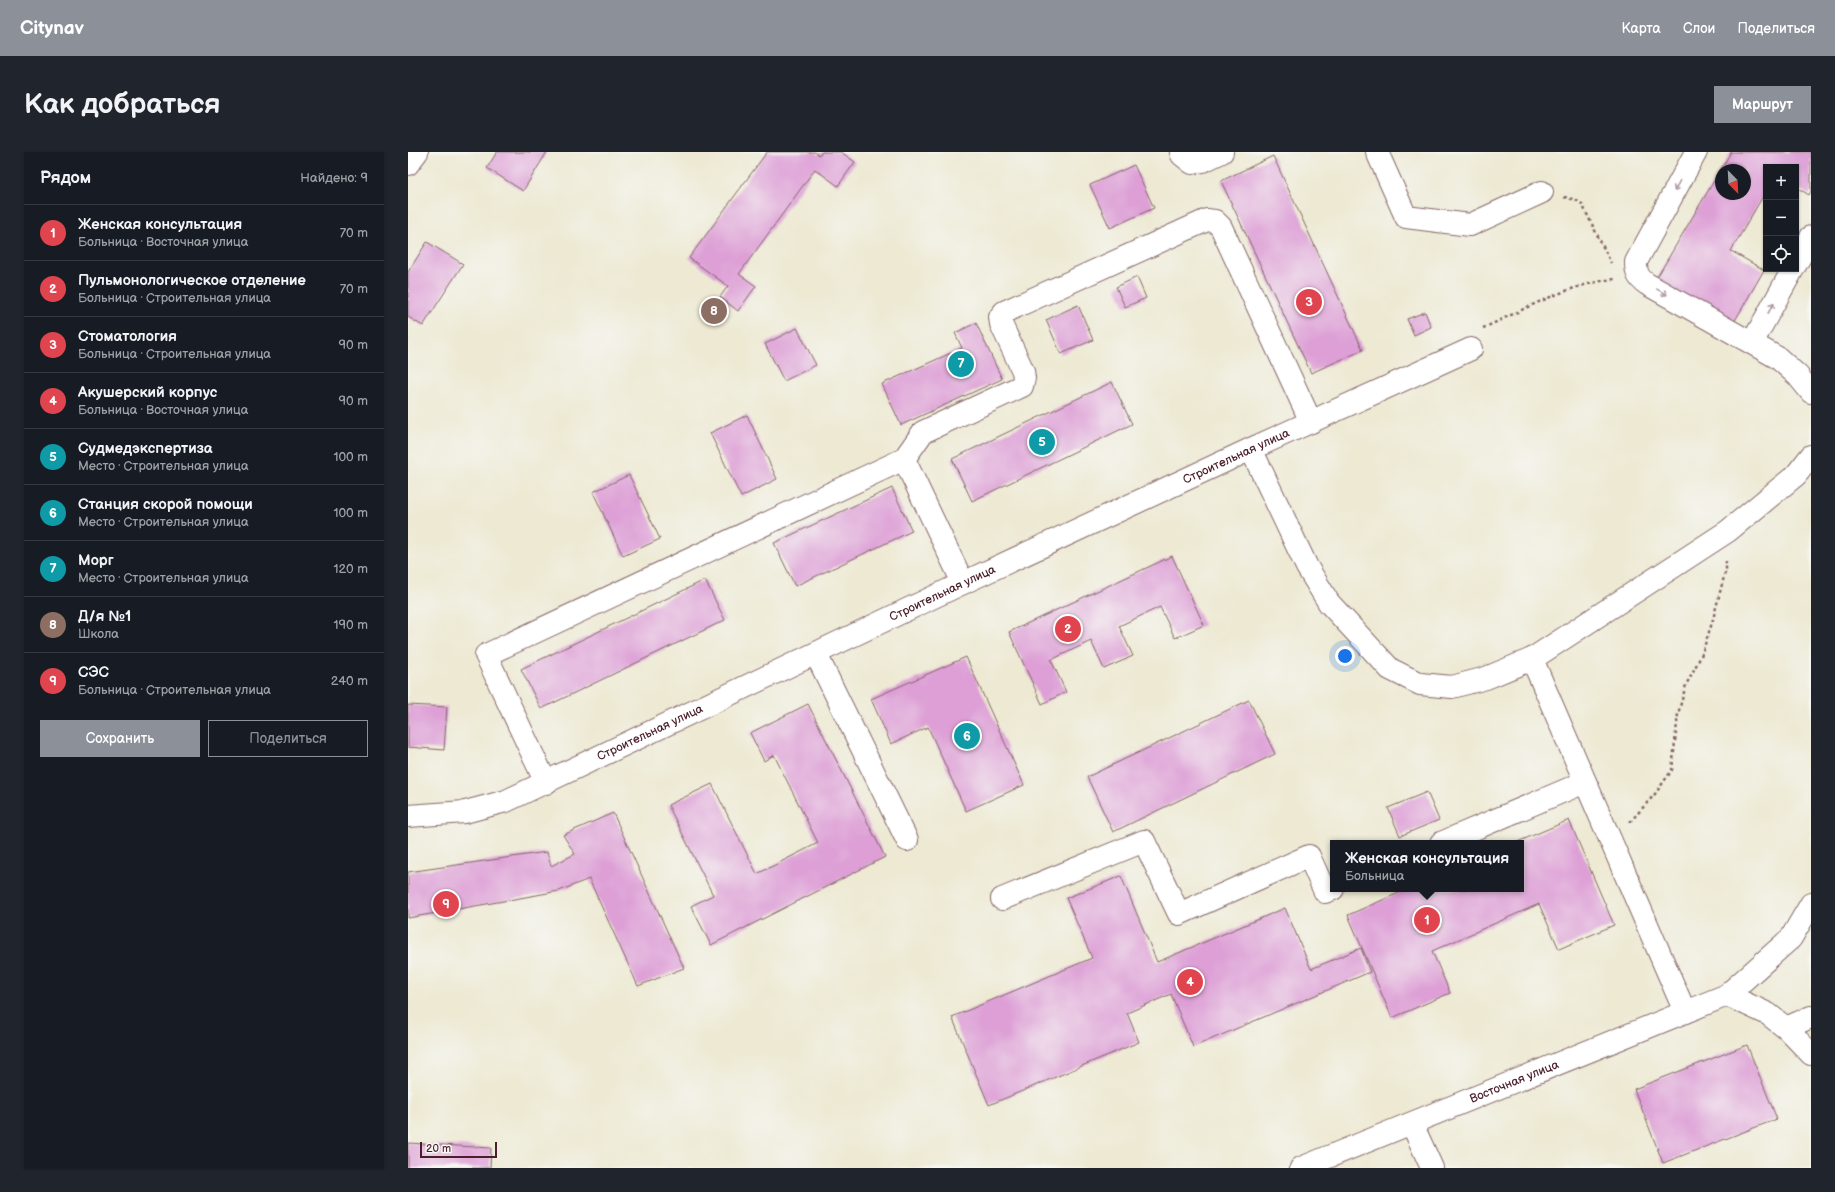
<!DOCTYPE html>
<html lang="ru">
<head>
<meta charset="utf-8">
<style>
	body { margin:0; font-family:"Balsamiq Sans",sans-serif; background:#20242c; color:#f1f3f6 }
	.controls { position:absolute; right:12px; top:12px; display:grid; overflow:hidden; border-radius:0px; box-shadow:0 1px 3px #0004 }
	.controls button { width:36px; height:36px; display:grid; place-items:center; padding:0; border:0; border-bottom:1px solid #363941; background:#171b24; color:#f1f3f6; font:20px sans-serif }
	.compass { position:absolute; left:1307px; top:12px; width:36px; height:36px; border-radius:50%; background:#171b24; box-shadow:0 1px 3px #0004; rotate:156deg }
	.scale { position:absolute; left:12px; bottom:10px; width:77px; box-sizing:border-box; padding-left:4px; border:2px solid #4a1f2b; border-top:0; font-size:11px; line-height:14px; white-space:nowrap; color:#4a1f2b; -webkit-text-stroke:3px #f6f6f2; paint-order:stroke }
	.you { position:absolute; left:937px; top:504px; width:14px; height:14px; margin:-10px; border:3px solid #fff; border-radius:50%; background:#1a73e8; box-shadow:0 0 0 6px #1a73e833 }
	.badge { display:grid; place-items:center; width:26px; height:26px; border-radius:50%; background:#8c9099; color:#fff; font-size:13px; font-weight:700 }
	.pin { position:absolute; translate:-50% -50%; border:2px solid #fff; box-shadow:0 1px 4px #0006 }
	.popup { position:absolute; left:922px; top:688px; width:194px; height:52px; box-sizing:border-box; display:grid; place-content:center; border-radius:0px; background:#171b24; filter:drop-shadow(0 1px 3px #0005); font-size:13px; white-space:nowrap; color:#9ea1a6 }
	.popup b { font-size:15px; color:#f1f3f6 }
	.popup::after { content:''; position:absolute; left:50%; top:100%; margin-left:-8px; border:8px solid transparent; border-top-color:#171b24 }
	.list { margin:0; padding:0; list-style:none }
	h2 { display:flex; justify-content:space-between; align-items:center; height:52px; margin:0; padding:0 16px; font-size:17px }
	h2 small { font-size:13px; font-weight:400; color:#9ea1a6 }
	.list li { display:grid; grid-template-columns:26px 1fr auto; gap:12px; align-items:center; box-sizing:border-box; height:56px; padding:0 16px; border-top:1px solid #363941 }
	.list b { display:block; font-size:15px; white-space:nowrap }
	.list p { margin:0; font-size:13px; white-space:nowrap; color:#9ea1a6 }
	.list em { font-size:13px; font-style:normal; color:#9ea1a6 }
	.actions { display:flex; gap:8px; padding:12px 16px }
	.actions a { flex:1; padding:9px 0; border:1px solid #8c9099; border-radius:0px; text-align:center; font-size:14px; color:#8c9099 }
	.actions .main { background:#8c9099; color:#fff }
	.icon { flex:none; width:22px; height:22px; fill:none; stroke:currentColor; stroke-width:2; stroke-linecap:round; stroke-linejoin:round }
	.map { position:relative; flex:none; width:1403px; height:1016px; overflow:hidden; border-radius:0px }
	header { display:flex; align-items:center; gap:24px; box-sizing:border-box; height:56px; padding:0 20px; background:#8c9099; color:#fff }
	header strong { font-size:19px }
	nav { display:flex; gap:22px; margin-inline-start:auto; font-size:14px }
	.intro { display:flex; align-items:center; justify-content:space-between; box-sizing:border-box; height:96px; padding:0 24px }
	h1 { margin:0; font-size:28px }
	.button { padding:10px 18px; border-radius:0px; background:#8c9099; color:#fff; font-size:14px; font-weight:700 }
	main { display:flex; gap:24px; padding:0 24px }
	aside { flex:1; background:#171b24; border-radius:0px; box-shadow:0 1px 3px #0004 }
	.map>svg:first-child { display:block }
	.building { fill:#dd9fd6; fill-rule:evenodd }
	.lines { fill:none; stroke-linecap:round; stroke-linejoin:round }
	.minor-casing { stroke:#836666; stroke-width:24 }
	.path { stroke:#836666; stroke-width:2.5; stroke-dasharray:3 3; stroke-linecap:butt }
	.minor { stroke:#fff; stroke-width:22 }
	.oneway { stroke:#ae9aa0 }
	.labels { text-anchor:middle; dominant-baseline:central; stroke-width:4; stroke-linejoin:round; paint-order:stroke }
	.street-label { font-size:12px; fill:#4a1f2b; stroke:#f6f6f2 }
</style>
</head>
<body>
<header>
<strong>Citynav</strong>
<nav><a>Карта</a><a>Слои</a><a>Поделиться</a></nav>
</header>
<div class="intro"><h1>Как добраться</h1><a class="button">Маршрут</a></div>
<main>
<aside>
<h2>Рядом<small>Найдено: 9</small></h2>
<ul class="list">
<li><span class="badge" style="background:#e0444e">1</span><div><b>Женская консультация</b><p>Больница · Восточная улица</p></div><em>70 m</em></li>
<li><span class="badge" style="background:#e0444e">2</span><div><b>Пульмонологическое отделение</b><p>Больница · Строительная улица</p></div><em>70 m</em></li>
<li><span class="badge" style="background:#e0444e">3</span><div><b>Стоматология</b><p>Больница · Строительная улица</p></div><em>90 m</em></li>
<li><span class="badge" style="background:#e0444e">4</span><div><b>Акушерский корпус</b><p>Больница · Восточная улица</p></div><em>90 m</em></li>
<li><span class="badge" style="background:#0f9aa8">5</span><div><b>Судмедэкспертиза</b><p>Место · Строительная улица</p></div><em>100 m</em></li>
<li><span class="badge" style="background:#0f9aa8">6</span><div><b>Станция скорой помощи</b><p>Место · Строительная улица</p></div><em>100 m</em></li>
<li><span class="badge" style="background:#0f9aa8">7</span><div><b>Морг</b><p>Место · Строительная улица</p></div><em>120 m</em></li>
<li><span class="badge" style="background:#8d6e63">8</span><div><b>Д/я №1</b><p>Школа</p></div><em>190 m</em></li>
<li><span class="badge" style="background:#e0444e">9</span><div><b>СЭС</b><p>Больница · Строительная улица</p></div><em>240 m</em></li>
</ul>
<div class="actions"><a class="main">Сохранить</a><a>Поделиться</a></div>
</aside>
<div class="map">
<svg width="1403" height="1016" viewBox="0 0 1403 1016">
	<rect width="100%" height="100%" fill="#f6f6f2"/>
	<filter id="ink" filterUnits="userSpaceOnUse"><feTurbulence type="fractalNoise" baseFrequency=".025" numOctaves="2"/><feDisplacementMap in="SourceGraphic" scale="8" xChannelSelector="R" yChannelSelector="G"/><feConvolveMatrix kernelMatrix="1 2 1 2 8 2 1 2 1" color-interpolation-filters="sRGB"/></filter>
	<filter id="wash" filterUnits="userSpaceOnUse"><feTurbulence type="fractalNoise" baseFrequency=".012" numOctaves="4" result="noise"/><feDisplacementMap in="SourceGraphic" scale="16" xChannelSelector="R" yChannelSelector="G"/><feGaussianBlur stdDeviation="0.9" result="paint"/><feColorMatrix in="noise" values="0 0 0 0 0 0 0 0 0 0 0 0 0 0 0 0 0 1.4 0 .05"/><feComposite in="paint" operator="in"/></filter>
	<g filter="url(#wash)">
		<rect width="100%" height="100%" fill="#ede9d3"/>
		<g id="blocks">
			<path class="building" d="M 89,0 L 139,0 L 115,39 L 79,16 Z
				M 359,0 L 407,0 L 411,3 L 414,0 L 433,0 L 447,10 L 430,34 L 407,17 L 331,122 L 348,134 L 330,159 L 312,145 L 320,134 L 281,106 Z
				M 1323,0 L 1403,0 L 1403,39 L 1401,43 L 1388,35 L 1388,15 L 1358,15 L 1358,39 L 1323,99 L 1356,118 L 1325,172 L 1248,127 ZM 1313,18 L 1337,18 L 1337,42 L 1313,42 Z
				M 865,4 L 955,198 L 903,221 L 813,29 Z
				M 726,13 L 746,56 L 702,76 L 682,33 Z
				M 19,90 L 55,112 L 15,174 L 0,165 L 0,120 Z
				M 729,125 L 738,146 L 717,155 L 708,135 Z
				M 670,153 L 685,188 L 653,202 L 638,168 Z
				M 1017,160 L 1023,175 L 1006,183 L 999,167 Z
				M 568,171 L 594,227 L 493,273 L 474,232 L 554,196 L 547,181 Z
				M 389,176 L 408,213 L 376,229 L 357,192 Z
				M 704,230 L 724,272 L 564,349 L 544,307 Z
				M 339,263 L 369,327 L 333,345 L 302,281 Z
				M 221,323 L 252,387 L 215,404 L 185,340 Z
				M 484,336 L 504,379 L 387,434 L 366,391 Z
				M 764,404 L 796,473 L 767,486 L 752,455 L 711,474 L 725,504 L 696,517 L 683,489 L 643,508 L 658,540 L 634,552 L 601,480 Z
				M 297,428 L 317,468 L 133,557 L 113,517 Z
				M 558,505 L 616,633 L 558,659 L 520,575 L 483,592 L 463,547 Z
				M 841,548 L 867,602 L 705,680 L 679,625 Z
				M 400,552 L 477,705 L 303,793 L 283,754 L 305,743 L 260,653 L 304,632 L 349,722 L 410,691 L 366,603 L 356,609 L 342,581 Z
				M 0,553 L 39,555 L 36,598 L 0,595 Z
				M 1019,640 L 1031,668 L 992,684 L 980,656 Z
				M 205,661 L 276,816 L 230,834 L 181,727 L 151,739 L 0,766 L 0,720 L 139,700 L 143,714 L 167,702 L 155,683 Z
				M 1161,668 L 1206,773 L 1151,797 L 1131,752 L 1024,799 L 1042,841 L 984,866 L 940,763 L 1000,737 L 1113,737 L 1113,691 L 1107,691 Z
				M 713,724 L 749,810 L 877,756 L 903,817 L 953,796 L 962,820 L 785,895 L 763,842 L 719,861 L 731,890 L 581,953 L 544,865 L 684,806 L 658,746 Z
				M 1339,893 L 1369,967 L 1255,1011 L 1226,937 Z
				M 0,991 L 83,996 L 82,1016 L 0,1016 Z"/>
		</g>
	</g>
	<g filter="url(#ink)">
		<use href="#blocks" fill-opacity="0" stroke="#836666" stroke-width="1"/>
		<g class="lines">
			<defs>
				<g id="minor">
					<path d="M 773,0 L 774,3 L 784,11 L 795,9 L 814,0"/>
					<path d="M 969,0 L 998,65 L 1062,73 L 1134,40"/>
					<path d="M 1288,0 L 1228,110 C 1228,121 1230,126 1239,132 L 1370,206 L 1390,224 L 1403,240"/>
					<path d="M 0,12 L 9,0"/>
					<path d="M 1388,112 L 1403,85"/>
					<path d="M 1344,191 L 1385,117"/>
					<path d="M 843,297 L 899,415 L 921,451 L 982,517 L 1012,532 L 1044,535 L 1078,526 L 1124,507 L 1320,379 L 1388,323 L 1403,304"/>
					<path d="M 555,431 L 496,307 L 515,280 L 614,234 L 616,226 L 615,219 L 593,172 L 592,165 L 596,160 L 799,68 L 807,69 L 813,75 L 903,270"/>
					<path d="M 408,502 L 499,688"/>
					<path d="M 1124,507 L 1277,860"/>
					<path d="M 138,631 L 78,503 L 496,307"/>
					<path id="s1" d="M 0,664 L 57,660 L 98,649 L 555,431 L 843,297 L 1063,197"/>
					<path d="M 1033,691 L 1177,630"/>
					<path d="M 594,747 L 736,689 L 771,762 L 901,704 L 917,740 L 925,737"/>
					<path d="M 1319,843 L 1360,862 L 1378,876 L 1403,865"/>
					<path d="M 1378,876 L 1403,902"/>
					<path d="M 1004,972 L 1024,1016"/>
					<path id="s2" d="M 893,1016 L 1319,843 L 1383,786 L 1403,752"/>
				</g>
			</defs>
			<use href="#minor" class="minor-casing"/>
			<path class="path" d="M 1156,45 L 1168,48 L 1174,52 L 1203,111
				M 1075,176 C 1118,157 1160,132 1207,127
				M 1222,670 L 1247,642 L 1264,618 L 1270,562 L 1278,533 L 1293,504 L 1304,471 L 1318,417 L 1318,409"/>
			<use href="#minor" class="minor"/>
		</g>
		<defs><path id="oneway-shaft" d="M-6 0H5M1.5-3L5.5 0L1.5 3" fill="none" stroke-width="1.6" stroke-linecap="round" stroke-linejoin="round"/></defs>
		<g class="oneway">
			<use href="#oneway-shaft" transform="translate(1269 34) rotate(118)"/>
			<use href="#oneway-shaft" transform="translate(1254 140) rotate(29)"/>
			<use href="#oneway-shaft" transform="translate(1363 156) rotate(-61)"/>
		</g>
	</g>
	<g class="labels">
		<g class="street-label">
			<text stroke="none"><textPath href="#s1" startOffset="907">Строительная улица</textPath></text>
			<text stroke="none"><textPath href="#s1" startOffset="583">Строительная улица</textPath></text>
			<text stroke="none"><textPath href="#s1" startOffset="259">Строительная улица</textPath></text>
			<text stroke="none"><textPath href="#s2" startOffset="230">Восточная улица</textPath></text>
		</g>
	</g>
</svg>
<div class="controls">
<button>+</button>
<button>−</button>
<button><svg class="icon" aria-label="locate" viewBox="0 0 24 24"><circle cx="12" cy="12" r="6"/><path d="M12 2v4M12 18v4M2 12h4M18 12h4"/></svg></button>
</div>
<svg class="compass" viewBox="-18 -18 36 36"><path d="M0-13l5 13h-10z" fill="#e53935"/><path d="M0 13l5-13h-10z" fill="#9ea1a6"/></svg>
<div class="scale">20 m</div>
<div class="you"></div>
<div class="pin badge" style="left:1019px;top:768px;background:#e0444e">1</div>
<div class="popup"><b>Женская консультация</b>Больница</div>
<div class="pin badge" style="left:660px;top:477px;background:#e0444e">2</div>
<div class="pin badge" style="left:901px;top:150px;background:#e0444e">3</div>
<div class="pin badge" style="left:782px;top:830px;background:#e0444e">4</div>
<div class="pin badge" style="left:634px;top:290px;background:#0f9aa8">5</div>
<div class="pin badge" style="left:559px;top:584px;background:#0f9aa8">6</div>
<div class="pin badge" style="left:553px;top:212px;background:#0f9aa8">7</div>
<div class="pin badge" style="left:306px;top:159px;background:#8d6e63">8</div>
<div class="pin badge" style="left:38px;top:752px;background:#e0444e">9</div>
</div>
</main>
</body>
</html>
